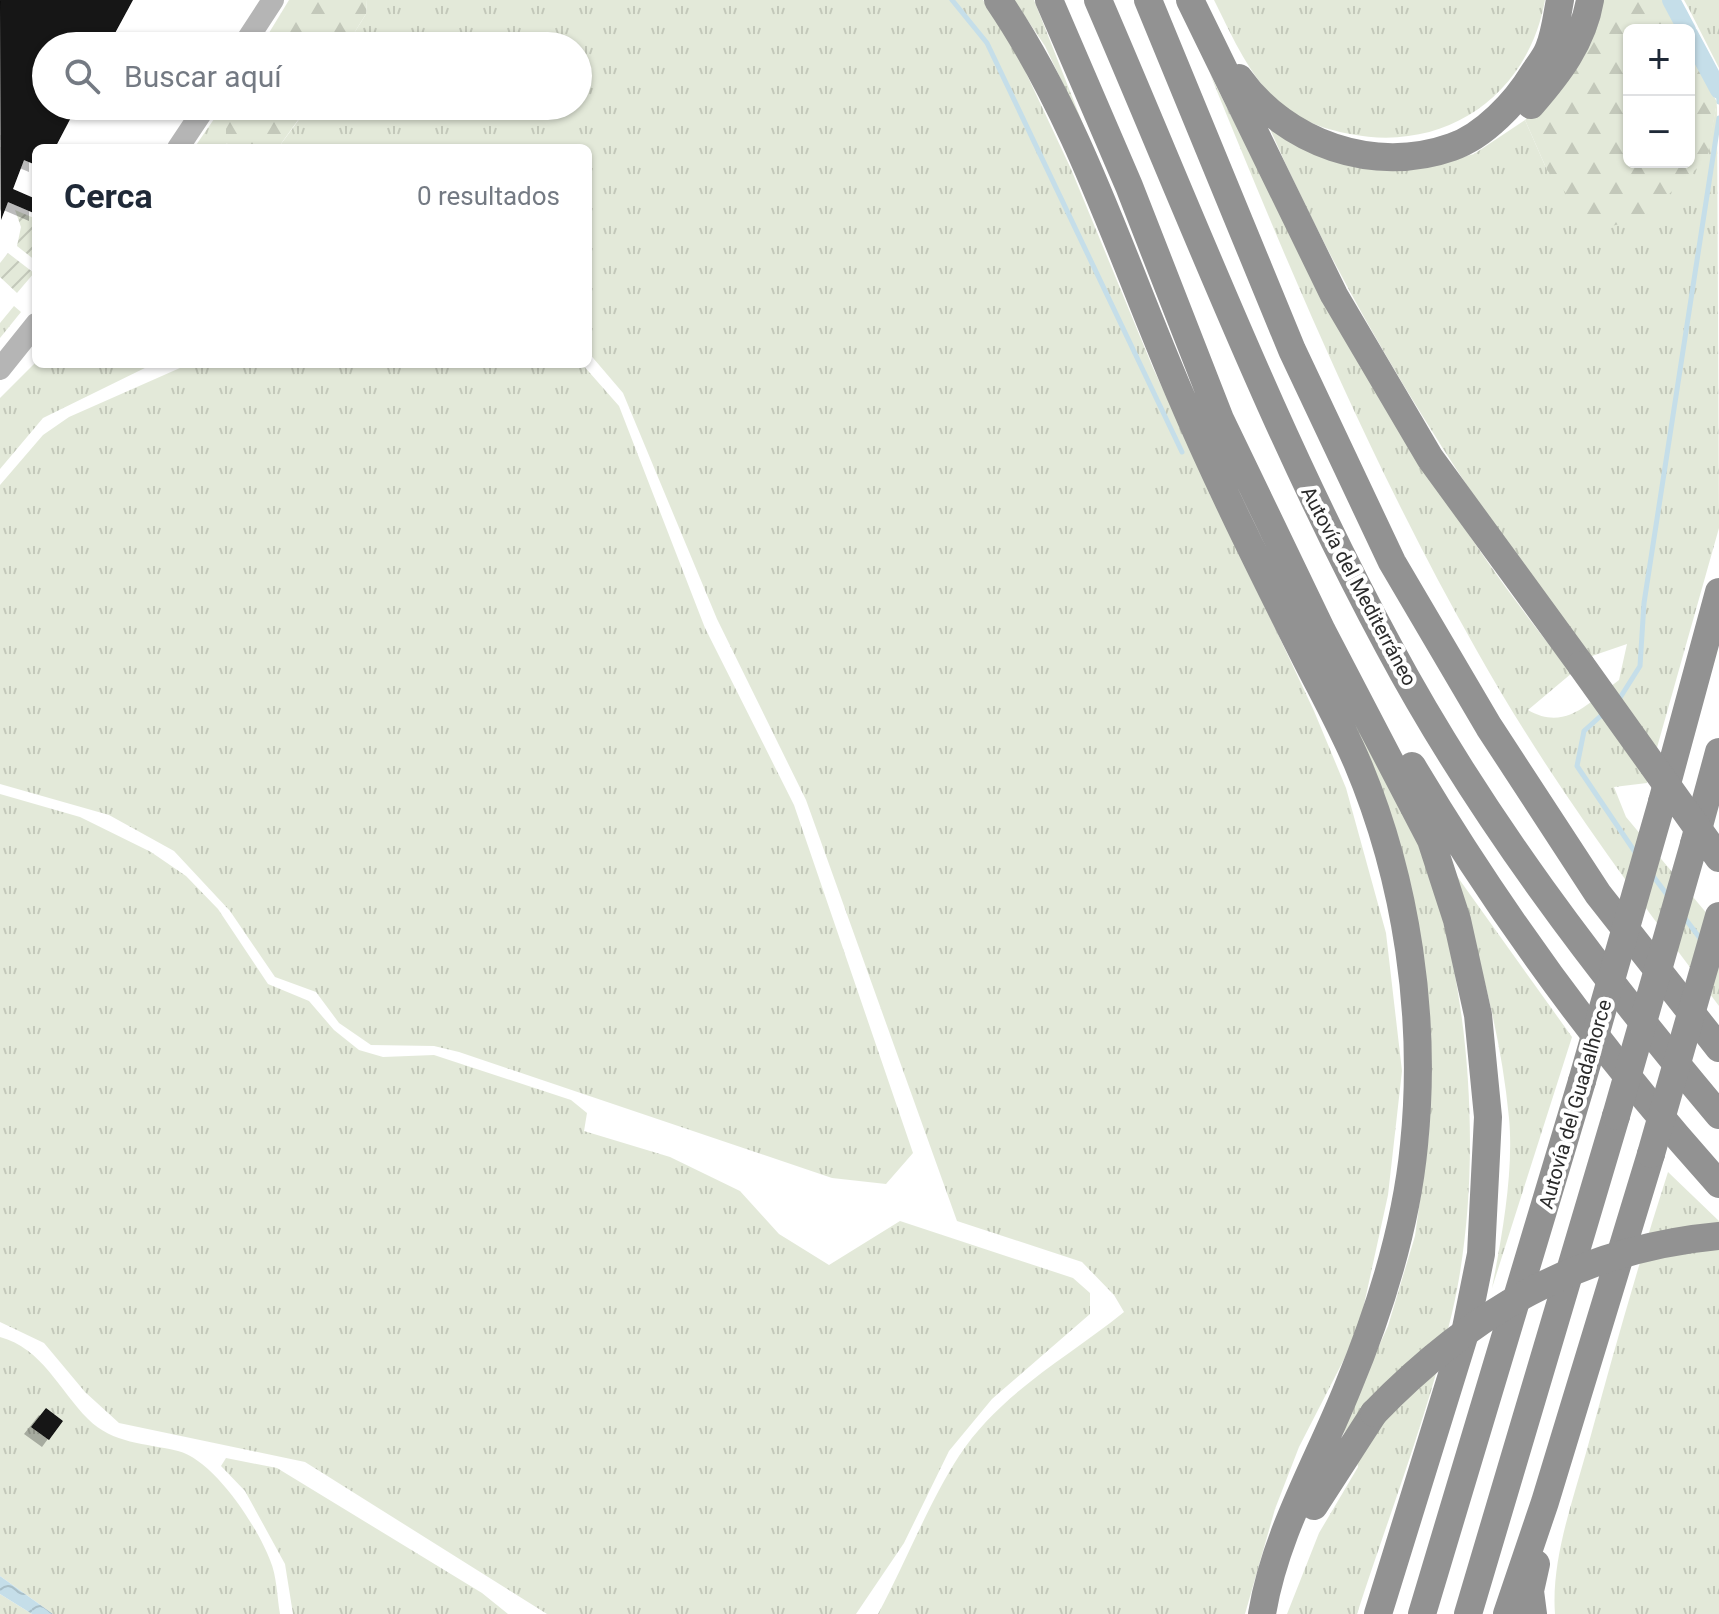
<!DOCTYPE html>
<html lang="es">
<head>
<meta charset="utf-8">
<style>
	body { margin:0; font-family:Roboto,sans-serif; background:#f2f2f3; color:#1f2937 }
	.controls { position:absolute; right:24px; top:24px; display:grid; overflow:hidden; border-radius:12px; box-shadow:0 2px 6px #0004 }
	.controls button { width:72px; height:72px; display:grid; place-items:center; padding:0; border:0; border-bottom:2px solid #e0e1e3; background:#fff; color:#1f2937; font:40px sans-serif }
	.list { margin:0; padding:0; list-style:none }
	h2 { display:flex; justify-content:space-between; align-items:center; height:104px; margin:0; padding:0 32px; font-size:34px }
	h2 small { font-size:26px; font-weight:400; color:#747a83 }
	.icon { flex:none; width:44px; height:44px; fill:none; stroke:currentColor; stroke-width:2; stroke-linecap:round; stroke-linejoin:round }
	.map { position:relative; flex:none; width:1719px; height:1614px; overflow:hidden }
	.search { position:absolute; background:#fff; box-shadow:0 2px 6px #0004; left:32px; top:32px; width:560px; height:88px; display:flex; align-items:center; gap:20px; box-sizing:border-box; padding:0 28px; border-radius:44px; color:#747a83; font-size:30px }
	.panel { position:absolute; background:#fff; box-shadow:0 2px 6px #0004; left:32px; top:144px; width:560px; height:224px; border-radius:12px }
	.map>svg:first-child { display:block }
	.grass { fill:url(#grass-tufts) }
	.forest { fill:url(#forest-firs) }
	.garden { fill:url(#garden-furrows) }
	.water { fill:url(#water-waves) }
	.lines { fill:none; stroke-linecap:round; stroke-linejoin:round }
	.stream { stroke:#c5dee9; stroke-width:5 }
	.canal { stroke:#c5dee9; stroke-width:18 }
	.building { fill:#121212; filter:url(#shadow) }
	.secondary { stroke:#b5b5b5; stroke-width:22 }
	.highway { stroke:#929292; stroke-width:28 }
	.highway-bridge { stroke:#929292; stroke-width:28 }
	.labels { text-anchor:middle; dominant-baseline:central; stroke-width:8; stroke-linejoin:round; paint-order:stroke }
	.street-label { font-size:20px; fill:#2b2b2b; stroke:#fff }
</style>
</head>
<body>
<div class="map">
<svg width="1719" height="1614" viewBox="0 0 1719 1614">
	<defs>
		<pattern id="grass-tufts" width="24" height="20" patternUnits="userSpaceOnUse" patternTransform="scale(2)"><rect width="24" height="20" fill="#e3e9d9"/><path d="M3 7l-1-3M5 7V3M7 7l1-3M15 17l-1-3M17 17v-4M19 17l1-3" fill="none" stroke="#c3c8ba"/></pattern>
		<pattern id="forest-firs" width="22" height="20" patternUnits="userSpaceOnUse" patternTransform="scale(2)"><rect width="22" height="20" fill="#e3e9d9"/><path d="M5 1l3.5 6h-7zM16 11l3.5 6h-7z" fill="#c3c8ba"/></pattern>
		<pattern id="garden-furrows" width="10" height="10" patternUnits="userSpaceOnUse" patternTransform="scale(2)"><rect width="10" height="10" fill="#e3e9d9"/><path d="M-1 1l2-2M0 10L10 0M9 11l2-2" fill="none" stroke="#c3c8ba"/></pattern>
		<pattern id="water-waves" width="16" height="10" patternUnits="userSpaceOnUse" patternTransform="scale(2)"><rect width="16" height="10" fill="#c5dee9"/><path d="M0 5q4-4 8 0t8 0" fill="none" stroke="#a9bfc8"/></pattern>
		<filter id="shadow"><feDropShadow dx="-7" dy="7" stdDeviation="0" flood-color="#0004"/></filter>
	</defs>
	<rect width="100%" height="100%" fill="#fff"/>
	<path class="grass" d="M 367,0 L 983,0 L 1004,26 L 1071,169 L 1153,368 L 1314,711 L 1346,788 L 1386,933 L 1402,1071 L 1388,1195 L 1358,1332 L 1299,1447 L 1275,1509 L 1245,1614 L 878,1614 C 905,1564 929,1502 959,1456 C 1000,1393 1067,1358 1124,1312 L 1114,1295 L 1082,1262 L 957,1221 L 806,800 L 717,619 L 623,393 L 588,352 L 588,148 L 278,148 L 309,106 L 578,106 L 578,46 L 346,46 L 366,14 Z
		M 1014,0 L 1034,0 L 1088,137 L 1045,46 Z
		M 1214,0 L 1545,0 C 1528,96 1445,153 1350,134 C 1323,129 1294,119 1274,98 C 1247,71 1231,34 1214,0 Z
		M 1684,0 L 1719,0 L 1719,68 L 1689,9 Z
		M 1210,74 C 1315,283 1423,492 1572,673 L 1528,710 C 1566,732 1589,702 1619,680 L 1627,644 L 1589,657 C 1465,493 1353,318 1270,129 L 1326,157 L 1432,165 L 1474,154 L 1525,120 L 1547,170 L 1682,180 L 1706,159 L 1717,102 L 1719,528 L 1647,783 L 1614,787 L 1626,817 L 1719,928 L 1719,1006 C 1633,892 1547,776 1477,651 C 1372,466 1290,271 1210,74 Z
		M 223,106 L 226,106 L 226,143 L 234,148 L 194,148 Z
		M 14,306 L 21,312 L 0,338 L 0,323 Z
		M 36,362 L 36,364 L 153,364 L 43,418 L 0,469 L 0,398 Z
		M 189,364 L 582,364 L 619,406 L 705,628 L 794,805 L 913,1153 L 886,1184 L 832,1178 L 459,1052 L 434,1046 L 371,1045 L 339,1023 L 316,992 L 275,977 L 230,911 L 174,851 L 109,815 L 0,784 L 0,485 L 43,435 L 69,417 Z
		M 1343,702 C 1363,737 1385,772 1403,808 C 1471,947 1487,1164 1452,1313 C 1428,1415 1389,1515 1357,1614 L 1287,1614 L 1319,1533 L 1358,1467 L 1356,1456 L 1367,1407 L 1335,1443 L 1388,1326 L 1415,1236 L 1429,1134 L 1431,1060 Z
		M 0,794 L 80,817 L 151,852 L 186,876 L 218,909 L 268,984 L 309,1001 L 334,1030 L 359,1050 L 383,1057 L 434,1055 L 571,1100 L 587,1113 L 584,1131 L 670,1157 L 740,1191 L 779,1234 L 829,1265 L 900,1221 L 1073,1278 L 1090,1293 L 1090,1314 L 992,1399 L 949,1451 L 904,1543 L 856,1614 L 547,1614 L 305,1462 L 119,1423 L 85,1392 L 44,1343 L 0,1322 Z
		M 1454,872 L 1572,1037 L 1492,1288 C 1502,1236 1514,1171 1509,1118 C 1501,1033 1478,953 1454,872 Z
		M 1668,1172 L 1719,1221 L 1719,1614 L 1555,1614 C 1551,1561 1572,1503 1586,1453 C 1612,1358 1638,1265 1668,1172 Z
		M 0,1337 C 42,1348 59,1390 88,1419 C 113,1444 145,1443 178,1451 C 214,1460 257,1526 270,1560 C 277,1576 277,1597 280,1614 L 53,1614 L 0,1576 Z
		M 226,1458 L 277,1468 L 482,1593 L 508,1614 L 293,1614 L 285,1564 L 245,1491 L 221,1466 Z
		M 0,1594 L 32,1614 L 0,1614 Z"/>
	<path class="forest" d="M 289,0 L 367,0 L 366,14 L 346,46 L 261,46 Z
		M 1601,0 L 1663,0 L 1679,30 L 1629,30 L 1629,162 L 1689,162 L 1689,50 L 1717,102 L 1707,159 L 1643,218 L 1596,230 L 1547,170 L 1525,120 L 1565,79 Z
		M 226,106 L 308,106 L 278,148 L 234,148 L 226,143 Z"/>
	<path class="garden" d="M 15,210 L 34,218 L 36,213 L 36,261 L 17,246 L 21,227 Z
		M 8,253 L 34,273 L 17,293 L 0,277 L 0,263 Z"/>
	<path class="water" d="M 0,1576 L 53,1614 L 32,1614 L 0,1594 Z"/>
	<g class="lines">
		<path class="stream" d="M 952,0 L 987,43 L 1182,452
			M 1718,88 L 1719,102
			M 1618,701 L 1640,666 L 1644,603 L 1719,118
			M 1604,713 L 1584,731 L 1577,766 L 1637,855
			M 1653,876 L 1668,896
			M 1684,917 L 1702,941"/>
		<path class="canal" d="M 1671,0 L 1687,30
			M 1689,34 L 1719,90"/>
	</g>
	<path class="building" d="M 0,0 L 133,0 L 114,35 L 135,46 L 46,46 L 46,106 L 77,106 L 55,148 L 36,148 L 36,165 L 24,160 L 13,189 L 36,199 L 36,214 L 8,202 L 1,220 Z
		M 46,1408 L 63,1421 L 49,1440 L 31,1427 Z"/>
	<g class="lines">
		<path class="secondary" d="M 243,46 L 273,0
			M 178,148 L 206,106
			M 0,369 L 36,324"/>
		<path class="highway" d="M 998,0 C 1079,119 1123,262 1180,394 C 1217,481 1260,567 1303,653 C 1321,689 1341,725 1357,762 C 1407,880 1427,1017 1414,1145 C 1406,1228 1380,1310 1348,1387 C 1318,1462 1275,1534 1262,1614
			M 1049,0 L 1129,186 L 1220,419 L 1322,631 L 1431,840 L 1457,920 L 1478,1015 L 1488,1117 L 1481,1254 L 1465,1333 L 1378,1614
			M 1098,0 C 1192,218 1276,438 1389,647 C 1479,815 1597,970 1719,1115
			M 1148,0 L 1292,350 L 1392,562 L 1489,727 L 1598,894 L 1719,1048
			M 1190,0 L 1334,295 L 1430,458 L 1581,665
			M 1239,78 C 1285,143 1374,175 1452,147 C 1484,136 1516,102 1533,74 C 1538,66 1546,57 1549,48 C 1555,34 1557,15 1560,0
			M 1531,105 C 1558,74 1583,42 1590,0
			M 1412,766 C 1501,915 1603,1055 1719,1184
			M 1662,802 L 1719,592
			M 1694,844 L 1719,752
			M 1314,1506 L 1374,1413
			M 1422,1614 L 1582,1081
			M 1468,1614 L 1616,1116
			M 1507,1614 L 1545,1502 L 1651,1154
			M 1533,1614 L 1530,1591 L 1536,1564"/>
		<path class="highway-bridge" d="M 1581,665 L 1719,858
			M 1582,1081 L 1662,802
			M 1616,1116 L 1694,844
			M 1651,1154 L 1719,916
			M 1374,1413 C 1471,1313 1577,1249 1719,1236"/>
	</g>
	<g class="labels">
		<g class="street-label">
			<text transform="translate(1359 586) rotate(62)">Autovía del Mediterráneo</text>
			<text transform="translate(1575 1104) rotate(-74)">Autovía del Guadalhorce</text>
		</g>
	</g>
</svg>
<div class="controls">
<button>+</button>
<button>−</button>
</div>
<div class="search"><svg class="icon" aria-label="search" viewBox="0 0 24 24"><circle cx="10" cy="10" r="6"/><path d="M15 15l6 6"/></svg>Buscar aquí</div>
<section class="panel">
<h2>Cerca<small>0 resultados</small></h2>
<ul class="list">
</ul>
</section>
</div>
</body>
</html>
